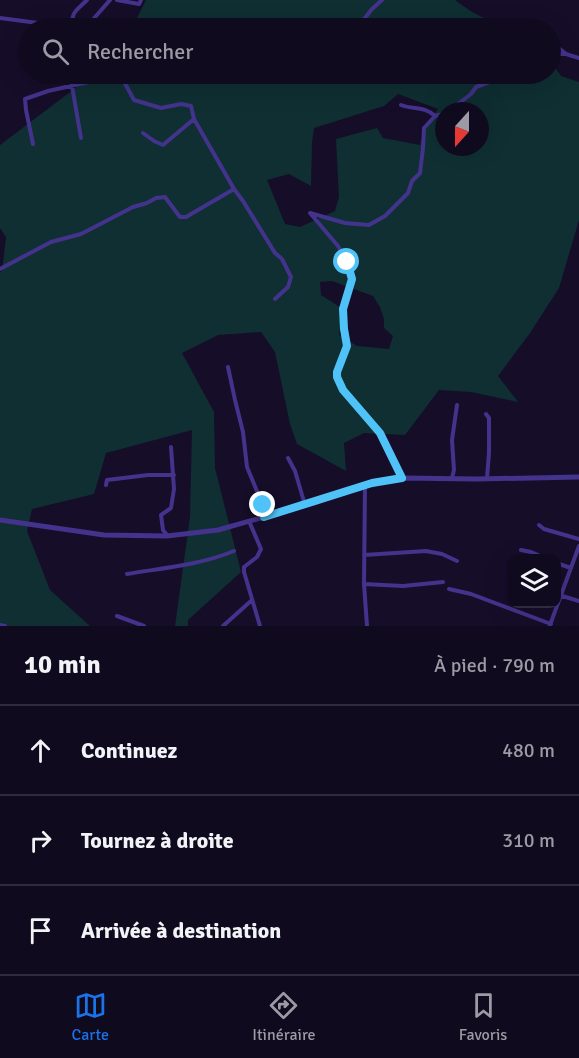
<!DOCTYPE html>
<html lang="fr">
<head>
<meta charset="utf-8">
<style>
	body { margin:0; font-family:Signika,sans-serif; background:#1e182c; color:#f1f3f6 }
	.controls { position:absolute; right:18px; bottom:18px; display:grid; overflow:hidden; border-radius:12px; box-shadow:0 6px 24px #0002 }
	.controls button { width:54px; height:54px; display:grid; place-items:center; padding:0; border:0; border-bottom:2px solid #302b3d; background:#100a1f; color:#f1f3f6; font:30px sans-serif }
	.compass { position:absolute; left:435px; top:102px; width:54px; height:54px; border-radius:50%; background:#100a1f; box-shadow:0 6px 24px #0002; rotate:201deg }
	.stop { position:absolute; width:18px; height:18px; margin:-14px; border:4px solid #4fc3f7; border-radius:50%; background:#fff }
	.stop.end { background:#4fc3f7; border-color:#fff; box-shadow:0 2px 6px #0008 }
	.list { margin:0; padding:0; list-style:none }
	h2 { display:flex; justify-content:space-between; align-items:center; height:78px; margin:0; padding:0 24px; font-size:26px }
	h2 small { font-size:20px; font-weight:400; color:#9c9aa4 }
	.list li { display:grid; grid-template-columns:39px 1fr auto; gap:18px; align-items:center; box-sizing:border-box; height:90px; padding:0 24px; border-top:2px solid #302b3d }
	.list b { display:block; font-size:22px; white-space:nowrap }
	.list em { font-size:20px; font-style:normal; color:#9c9aa4 }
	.icon { flex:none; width:33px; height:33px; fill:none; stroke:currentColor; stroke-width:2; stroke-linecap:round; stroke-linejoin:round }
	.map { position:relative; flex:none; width:579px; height:626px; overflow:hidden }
	.search { position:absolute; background:#100a1f; box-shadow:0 6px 24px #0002; left:18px; right:18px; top:18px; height:66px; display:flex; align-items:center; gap:15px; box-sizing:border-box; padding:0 21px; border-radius:33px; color:#9c9aa4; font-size:22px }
	.sheet { height:348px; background:#100a1f }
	nav { display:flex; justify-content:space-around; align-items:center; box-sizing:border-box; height:84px; border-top:2px solid #302b3d; background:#100a1f; font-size:16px; color:#9c9aa4 }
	nav a { display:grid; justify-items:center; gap:3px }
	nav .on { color:#1a73e8 }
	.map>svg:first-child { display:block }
	.green { fill:#0f2f33; fill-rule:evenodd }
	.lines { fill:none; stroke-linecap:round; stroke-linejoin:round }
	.minor { stroke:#43338c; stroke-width:4 }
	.tertiary { stroke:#43338c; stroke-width:5 }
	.route { stroke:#4fc3f7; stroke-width:8 }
</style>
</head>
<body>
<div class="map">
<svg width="579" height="626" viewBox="0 0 579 626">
	<rect width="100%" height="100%" fill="#160d29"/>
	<path class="green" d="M 146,0 L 455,0 L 472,12 L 504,28 L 132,28 Z
		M 551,62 L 561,76 L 579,82 L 579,220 L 559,288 L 530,333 L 498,376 L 518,402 L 471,392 L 439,390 L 405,435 L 364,433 L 344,443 L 346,471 L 297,444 L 290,424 L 275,352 L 261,332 L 218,335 L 182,353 L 214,412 L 215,468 L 241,572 L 188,620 L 188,626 L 175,626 L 190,517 L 192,430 L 106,453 L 94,494 L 32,509 L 27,531 L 50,590 L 90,626 L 0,626 L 0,272 L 2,271 L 6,237 L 0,228 L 0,145 L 94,74 L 550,74 ZM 398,94 L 438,109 L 424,128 L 420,145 L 383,138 L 377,128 L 336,139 L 339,197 L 335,211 L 300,227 L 285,224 L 267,180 L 289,174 L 311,186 L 312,143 L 314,128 L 384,106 ZM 444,111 L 480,111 L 480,147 L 444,147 ZM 332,281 L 373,296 L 380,307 L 384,319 L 384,328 L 393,336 L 389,349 L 357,346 L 339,335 L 343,309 L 321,295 L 320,282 Z"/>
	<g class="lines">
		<path class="minor" d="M 117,0 L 139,4 L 141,0
			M 0,18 L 38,23 L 44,25 L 48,28
			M 73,28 C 70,12 77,10 87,0
			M 94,28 L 89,24 L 110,0
			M 357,28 L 372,9 L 382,0
			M 555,45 L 566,54 L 579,58
			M 550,54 L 565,54
			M 69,74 L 72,86 L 81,138
			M 121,74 L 122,78 L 134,100 L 161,108 L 181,104 L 191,106 L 194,119 L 234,189 L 243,201 L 275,253 L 282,259 L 291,277 L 288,287 L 275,299
			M 401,105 C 414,110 425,106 435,116
			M 449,111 L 471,94 L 476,87 L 495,80 L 526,74
			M 143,133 L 154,141 L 163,145 L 194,119
			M 33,144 L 26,110 L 25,99 L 48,91 L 93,81 L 97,78 L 96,74
			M 0,269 L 51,242 L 81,234 L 133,207 L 147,203 L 156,198 L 165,197 L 180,217 L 186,217 L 234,189
			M 228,367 L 235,400 L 243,432 L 247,467 L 261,501 L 264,517
			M 486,414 L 489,418 L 489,453 L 487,478
			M 288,458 L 295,471 L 305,505
			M 402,478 L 380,433 L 343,390 L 337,377 L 337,372 L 347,346 L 344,329 L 343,309 L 352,279 L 347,262 L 338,246 L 310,213 L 345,223 L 369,225 L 385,216 L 408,193 L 412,181 L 420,173 L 423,148 L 424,128 L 435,116 L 444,114
			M 452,478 L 454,470 L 452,440 L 457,405
			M 106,485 L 107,480 L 148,475 L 174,475
			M 365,485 L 364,584 L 367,626
			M 249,521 L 261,549 L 257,557 L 244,567 L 244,572 L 260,626
			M 539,525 L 544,529 L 579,539
			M 167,535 L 163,530 L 161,515 L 171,508 L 174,489 L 171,447
			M 521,550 L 531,552 L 545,558
			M 364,555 L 426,551 L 442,554 L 457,561
			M 556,563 L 571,568
			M 127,574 C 163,568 200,565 234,551
			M 364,584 L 403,586 L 443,582
			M 449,589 L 471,594 L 551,624
			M 556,594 L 579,601
			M 117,616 L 144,626
			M 0,625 L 5,626
			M 550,625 L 579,546
			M 223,626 L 252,600"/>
		<path class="tertiary" d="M 0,520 L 104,535 L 167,536 L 218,530 L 317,502 L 372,483 L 402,478 L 476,479 L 579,477"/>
	</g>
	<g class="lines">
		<path class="route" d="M 263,505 L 264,517 L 372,483 L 402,478 L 380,433 L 343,390 L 337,377 L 337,372 L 347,346 L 344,329 L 343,309 L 352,279 L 347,262"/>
	</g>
</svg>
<div class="controls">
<button><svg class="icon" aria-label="layers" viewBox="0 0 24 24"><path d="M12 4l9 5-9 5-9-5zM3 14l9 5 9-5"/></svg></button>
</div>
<svg class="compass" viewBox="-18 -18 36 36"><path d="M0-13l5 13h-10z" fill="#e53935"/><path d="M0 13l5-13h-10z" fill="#9c9aa4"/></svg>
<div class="stop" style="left:347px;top:262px"></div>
<div class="stop end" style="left:263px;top:505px"></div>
<div class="search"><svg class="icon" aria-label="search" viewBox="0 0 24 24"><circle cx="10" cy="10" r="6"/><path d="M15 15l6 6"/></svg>Rechercher</div>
</div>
<section class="sheet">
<h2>10 min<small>À pied · 790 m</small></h2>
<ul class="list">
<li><svg class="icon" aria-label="ahead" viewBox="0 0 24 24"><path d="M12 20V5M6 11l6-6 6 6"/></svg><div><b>Continuez</b></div><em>480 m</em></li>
<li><svg class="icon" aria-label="right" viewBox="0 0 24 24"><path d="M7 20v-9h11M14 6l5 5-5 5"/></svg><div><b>Tournez à droite</b></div><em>310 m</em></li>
<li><svg class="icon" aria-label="arrive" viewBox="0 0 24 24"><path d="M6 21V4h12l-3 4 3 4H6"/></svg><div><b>Arrivée à destination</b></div></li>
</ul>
</section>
<nav>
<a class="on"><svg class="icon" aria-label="map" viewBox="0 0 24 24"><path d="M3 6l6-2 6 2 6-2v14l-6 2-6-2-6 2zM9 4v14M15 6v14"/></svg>Carte</a>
<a><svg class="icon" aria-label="directions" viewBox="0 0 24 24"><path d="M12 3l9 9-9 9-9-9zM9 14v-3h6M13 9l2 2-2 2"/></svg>Itinéraire</a>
<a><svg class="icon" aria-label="saved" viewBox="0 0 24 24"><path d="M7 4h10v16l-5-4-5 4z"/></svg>Favoris</a>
</nav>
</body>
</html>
